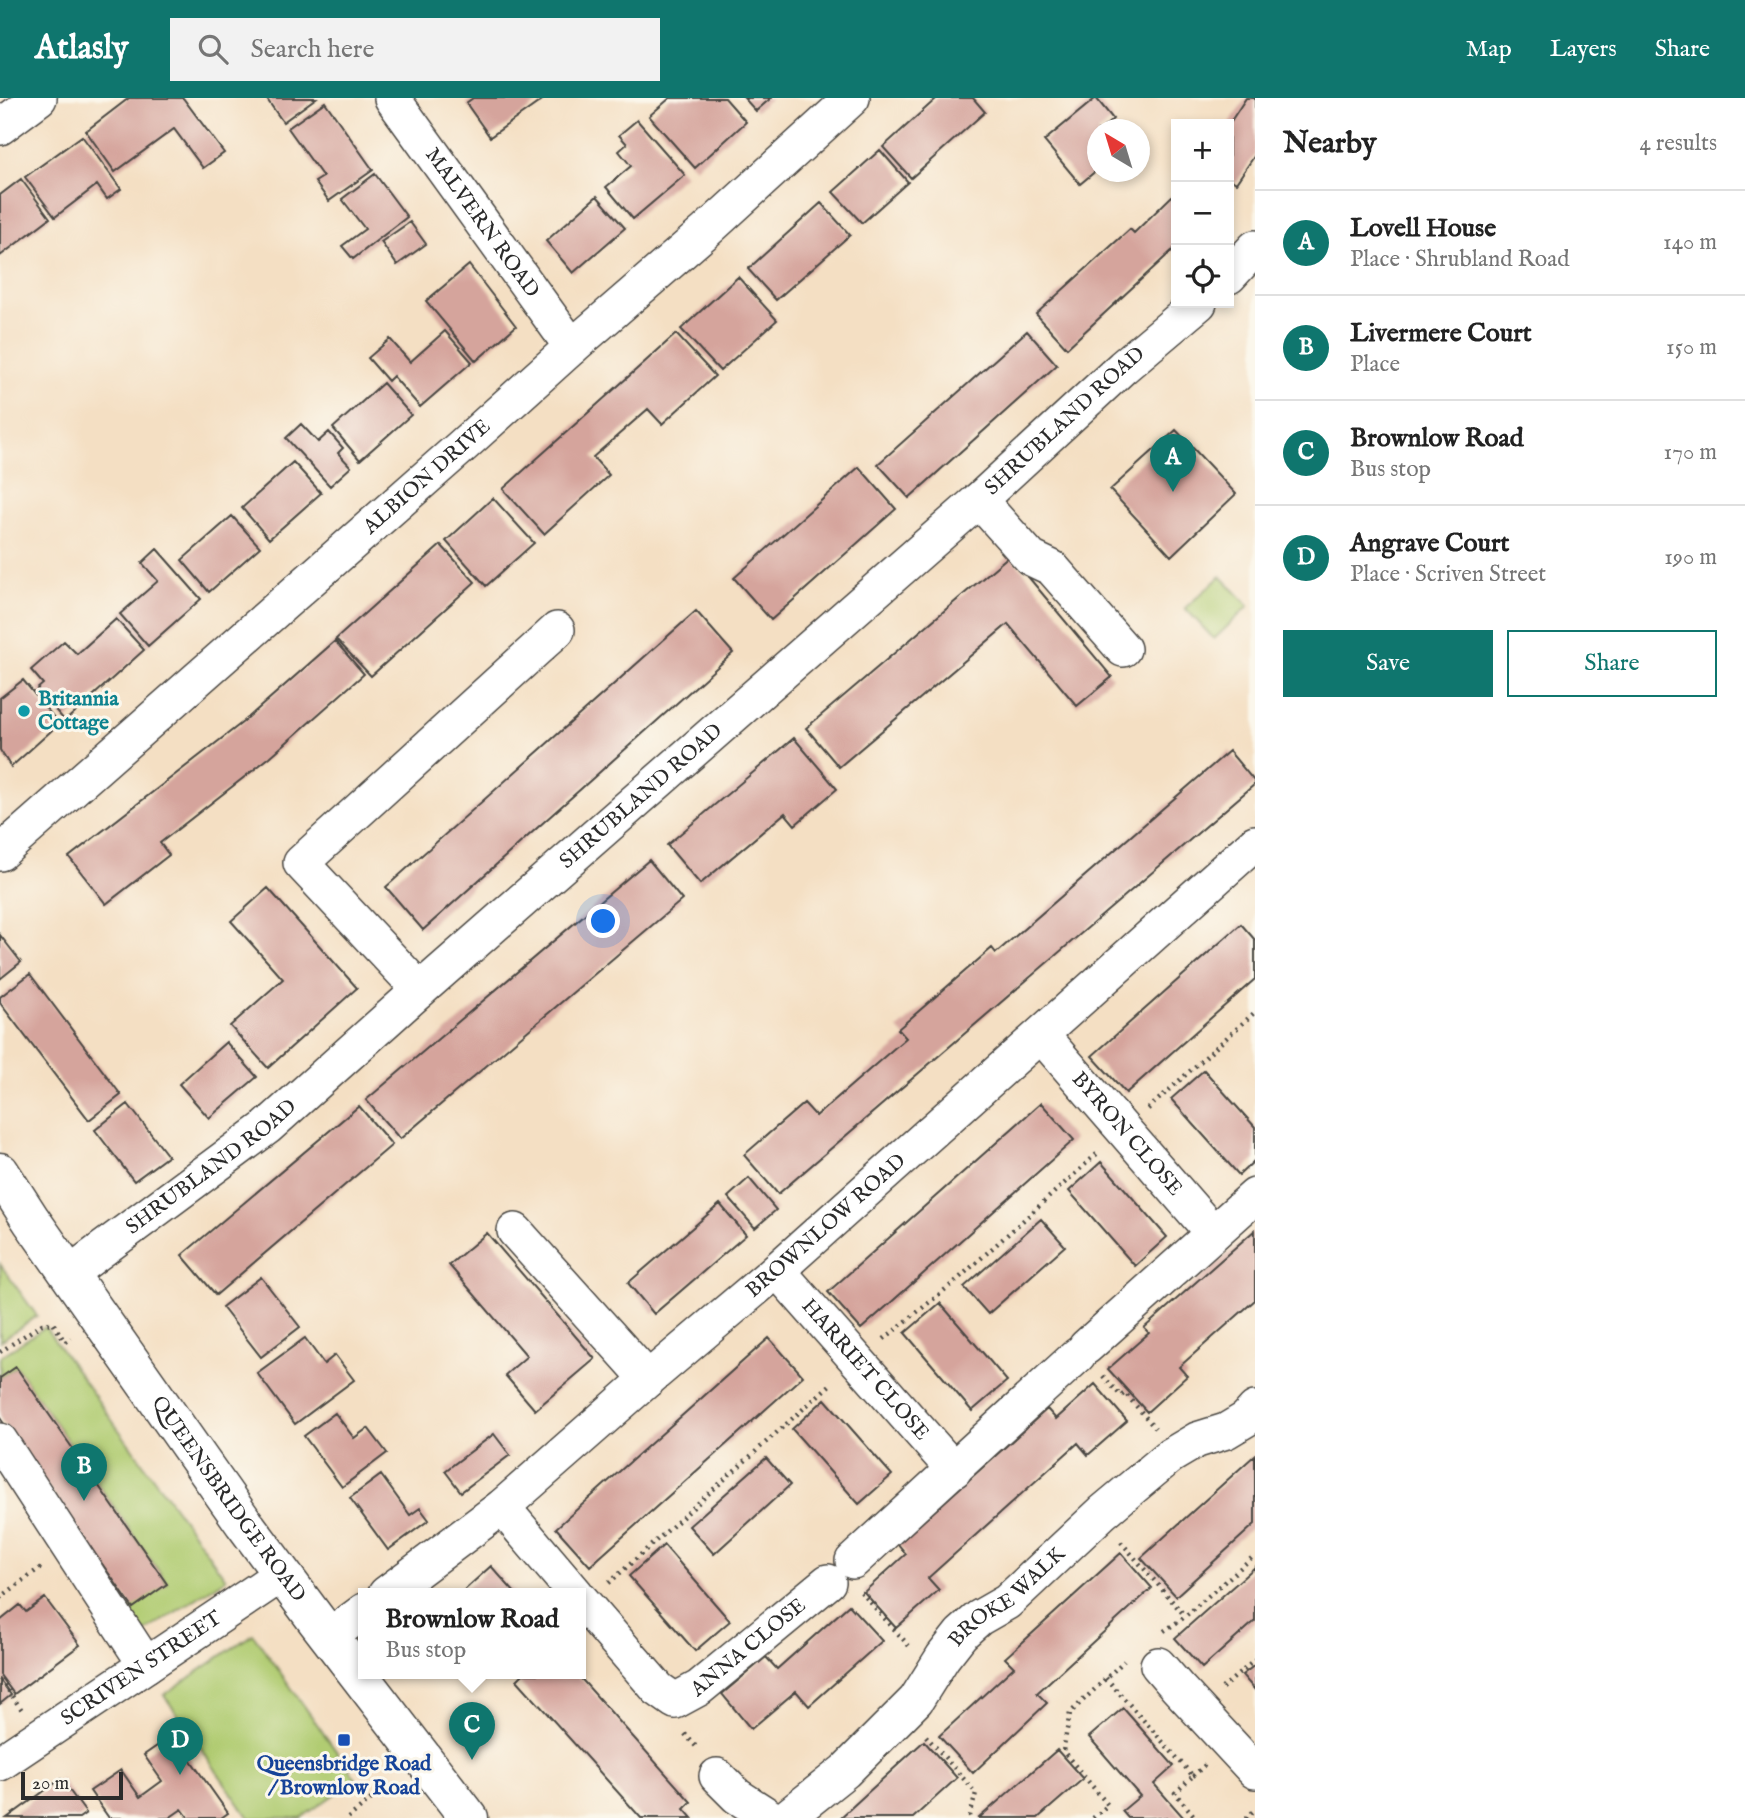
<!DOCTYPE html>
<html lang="en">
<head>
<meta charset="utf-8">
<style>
	body { margin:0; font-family:"IM FELL English",serif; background:#f2f2f2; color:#222 }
	.controls { position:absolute; right:21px; top:21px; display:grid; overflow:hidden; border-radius:0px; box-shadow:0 4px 10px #0003 }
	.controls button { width:63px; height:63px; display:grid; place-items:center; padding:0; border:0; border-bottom:2px solid #e0e0e0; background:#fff; color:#222; font:35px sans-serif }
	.compass { position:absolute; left:1087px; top:21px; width:63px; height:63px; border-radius:50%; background:#fff; box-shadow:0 4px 10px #0003; rotate:322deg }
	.scale { position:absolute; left:21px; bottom:18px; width:102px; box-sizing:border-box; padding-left:7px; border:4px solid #2b2b2b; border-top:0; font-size:19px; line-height:24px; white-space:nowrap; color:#2b2b2b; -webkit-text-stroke:5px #fbf7ec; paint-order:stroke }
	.you { position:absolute; left:604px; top:824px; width:24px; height:24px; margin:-18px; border:5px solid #fff; border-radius:50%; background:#1a73e8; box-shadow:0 0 0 10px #1a73e833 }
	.badge { display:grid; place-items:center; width:46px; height:46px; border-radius:50%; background:#0f766e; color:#fff; font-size:23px; font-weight:700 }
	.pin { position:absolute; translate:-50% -58px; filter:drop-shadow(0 2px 4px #0008) }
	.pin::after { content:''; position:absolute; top:37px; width:24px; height:21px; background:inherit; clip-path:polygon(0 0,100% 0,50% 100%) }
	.popup { position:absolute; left:358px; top:1490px; width:228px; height:91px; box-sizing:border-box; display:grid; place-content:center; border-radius:0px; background:#fff; filter:drop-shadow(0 2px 5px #0005); font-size:23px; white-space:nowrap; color:#767676 }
	.popup b { font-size:26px; color:#222 }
	.popup::after { content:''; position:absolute; left:50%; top:100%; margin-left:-14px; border:14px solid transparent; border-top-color:#fff }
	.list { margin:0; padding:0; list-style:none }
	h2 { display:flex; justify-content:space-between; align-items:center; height:91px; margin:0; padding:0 28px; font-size:30px }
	h2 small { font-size:23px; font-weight:400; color:#767676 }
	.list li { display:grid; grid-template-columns:46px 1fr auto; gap:21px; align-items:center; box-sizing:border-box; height:105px; padding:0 28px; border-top:2px solid #e0e0e0 }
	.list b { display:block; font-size:26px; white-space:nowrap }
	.list p { margin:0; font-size:23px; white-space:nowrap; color:#767676 }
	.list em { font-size:23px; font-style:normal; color:#767676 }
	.actions { display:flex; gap:14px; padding:21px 28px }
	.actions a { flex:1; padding:16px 0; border:2px solid #0f766e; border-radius:0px; text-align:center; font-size:24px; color:#0f766e }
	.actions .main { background:#0f766e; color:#fff }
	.icon { flex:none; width:38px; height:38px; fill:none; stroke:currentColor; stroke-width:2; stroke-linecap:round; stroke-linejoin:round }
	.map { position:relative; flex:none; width:1255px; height:1720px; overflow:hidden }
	header { display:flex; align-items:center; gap:42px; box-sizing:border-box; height:98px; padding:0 35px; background:#0f766e; color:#fff }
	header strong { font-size:33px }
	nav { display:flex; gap:38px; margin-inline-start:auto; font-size:24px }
	.search { width:490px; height:63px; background:#f2f2f2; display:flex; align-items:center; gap:18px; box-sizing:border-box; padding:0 24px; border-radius:0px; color:#767676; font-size:26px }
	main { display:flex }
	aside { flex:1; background:#fff }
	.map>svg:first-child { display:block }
	.green { fill:#b1cc72; stroke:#6e7c4e; stroke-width:2 }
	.building { fill:#d5a49c }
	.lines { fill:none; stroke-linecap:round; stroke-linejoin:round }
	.minor-casing { stroke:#494642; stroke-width:38 }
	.major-casing { stroke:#494642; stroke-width:41 }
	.path { stroke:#494642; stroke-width:4.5; stroke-dasharray:2 5; stroke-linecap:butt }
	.minor { stroke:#fff; stroke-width:35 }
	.major { stroke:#fff; stroke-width:38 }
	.culture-dot { fill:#0f9aa8; stroke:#fbf7ec; stroke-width:2.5 }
	.transit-dot { fill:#1a4fb4; stroke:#fbf7ec; stroke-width:2.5 }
	.labels { text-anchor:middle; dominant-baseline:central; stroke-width:6; stroke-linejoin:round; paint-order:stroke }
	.street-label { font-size:21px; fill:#2b2b2b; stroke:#fbf7ec }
	.culture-label { font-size:21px; font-weight:bold; fill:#0d838f; stroke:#fbf7ec; text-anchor:start }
	.transit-label { font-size:21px; font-weight:bold; fill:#164399; stroke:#fbf7ec }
</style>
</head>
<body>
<header>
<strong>Atlasly</strong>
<div class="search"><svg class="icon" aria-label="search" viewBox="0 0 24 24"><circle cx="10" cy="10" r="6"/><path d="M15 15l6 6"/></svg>Search here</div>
<nav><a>Map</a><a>Layers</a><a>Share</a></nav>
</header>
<main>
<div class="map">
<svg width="1255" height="1720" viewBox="0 0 1255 1720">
	<rect width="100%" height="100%" fill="#fbf7ec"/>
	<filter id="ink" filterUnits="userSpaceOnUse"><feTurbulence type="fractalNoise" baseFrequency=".0143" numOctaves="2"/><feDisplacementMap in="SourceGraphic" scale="14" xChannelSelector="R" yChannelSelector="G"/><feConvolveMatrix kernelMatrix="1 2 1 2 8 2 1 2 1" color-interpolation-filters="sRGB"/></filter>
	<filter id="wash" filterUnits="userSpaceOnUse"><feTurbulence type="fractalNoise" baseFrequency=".00686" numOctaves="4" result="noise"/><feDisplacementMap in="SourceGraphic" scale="28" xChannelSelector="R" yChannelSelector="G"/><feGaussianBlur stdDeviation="1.57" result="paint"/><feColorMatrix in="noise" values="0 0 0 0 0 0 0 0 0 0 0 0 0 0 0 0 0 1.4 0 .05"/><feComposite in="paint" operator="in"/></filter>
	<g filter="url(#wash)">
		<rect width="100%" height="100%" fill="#f4dfc3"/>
		<path class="green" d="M 1221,478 L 1249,508 L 1214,541 L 1185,510 Z
			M 0,1166 L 37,1218 L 0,1243 Z
			M 45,1229 L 226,1481 L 140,1537 L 125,1514 L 167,1485 L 16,1269 L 0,1280 L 0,1259 Z
			M 253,1536 L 356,1681 L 301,1720 L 249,1720 L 164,1597 Z"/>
		<g id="blocks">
			<path class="building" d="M 129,0 L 183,0 L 224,55 L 203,70 L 174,31 L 115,74 L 86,33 Z
				M 266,0 L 316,0 L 283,24 Z
				M 473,0 L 540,0 L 542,2 L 490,39 L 466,5 Z
				M 670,0 L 725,0 L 746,24 L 695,70 L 649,18 Z
				M 744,0 L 771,0 L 756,13 Z
				M 937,0 L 973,0 L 985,14 L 911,80 L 883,49 Z
				M 1096,0 L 1113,21 L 1101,32 L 1098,32 L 1098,71 L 1080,86 L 1044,43 Z
				M 1246,0 L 1255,0 L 1255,57 L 1236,85 L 1229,80 L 1229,26 Z
				M 325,4 L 373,72 L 329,103 L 315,84 L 323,79 L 288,30 Z
				M 637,22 L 685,77 L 633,121 L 606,89 L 631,68 L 619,53 L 627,46 L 619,37 Z
				M 82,38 L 121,91 L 107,101 L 97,87 L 55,119 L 25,79 Z
				M 880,52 L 908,84 L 862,125 L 833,94 Z
				M 375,76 L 407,119 L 353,161 L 342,148 L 365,131 L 342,101 Z
				M 21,81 L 50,120 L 0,158 L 0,97 Z
				M 1176,94 L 1176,149 L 1067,250 L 1036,216 L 1130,131 L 1134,135 Z
				M 597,98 L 625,130 L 573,175 L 546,143 Z
				M 821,105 L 850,137 L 776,202 L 748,171 Z
				M 410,124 L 426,146 L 397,167 L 381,144 Z
				M 469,167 L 516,228 L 476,263 L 426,203 Z
				M 738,179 L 777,222 L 720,273 L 681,231 Z
				M 445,233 L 472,264 L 420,309 L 393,278 L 388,283 L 368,260 L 390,241 L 410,264 Z
				M 1027,233 L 1057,267 L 909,400 L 878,366 Z
				M 676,236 L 715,278 L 662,326 L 648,311 L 593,359 L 609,377 L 544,436 L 503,391 Z
				M 383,285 L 411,317 L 360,362 L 333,330 Z
				M 301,326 L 318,344 L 329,334 L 343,350 L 338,355 L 351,369 L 330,388 L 286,340 Z
				M 1176,332 L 1236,396 L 1171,458 L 1110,392 Z
				M 293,364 L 321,395 L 269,441 L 242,410 Z
				M 859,369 L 896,411 L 771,522 L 734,480 Z
				M 493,400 L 534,445 L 486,488 L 446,443 Z
				M 232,418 L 260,449 L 209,494 L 182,462 Z
				M 441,447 L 475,484 L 371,578 L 336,541 Z
				M 157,451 L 201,501 L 148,548 L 120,516 L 158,483 L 142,465 Z
				M 1010,457 L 1112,579 L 1077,608 L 1008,526 L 839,669 L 806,630 Z
				M 696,513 L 733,555 L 423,832 L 386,789 Z
				M 116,521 L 144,552 L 65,623 L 37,591 L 43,586 L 31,572 L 64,543 L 77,556 Z
				M 335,543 L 364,576 L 270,659 L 160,745 L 169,757 L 106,806 L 69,759 L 243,624 Z
				M 23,582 L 59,626 L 11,669 L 0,652 L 0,600 Z
				M 794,640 L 837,691 L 795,727 L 785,715 L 700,786 L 667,747 Z
				M 1229,653 L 1255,684 L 1255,686 L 778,1096 L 744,1057 L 804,1005 L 816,1018 L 906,940 L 898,931 L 992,850 L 996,855 Z
				M 649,762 L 682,802 L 400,1041 L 366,1002 Z
				M 268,790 L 357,890 L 268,970 L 230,928 L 283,881 L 231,823 Z
				M 1241,826 L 1255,842 L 1255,881 L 1126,995 L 1092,958 Z
				M 0,837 L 21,864 L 0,881 Z
				M 30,876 L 121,997 L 89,1022 L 0,905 L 0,899 Z
				M 226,944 L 257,979 L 209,1020 L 179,986 Z
				M 1204,972 L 1255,1029 L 1255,1062 L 1239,1077 L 1171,1001 Z
				M 1041,1005 L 1074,1042 L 861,1231 L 828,1194 Z
				M 128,1006 L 168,1058 L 134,1083 L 95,1032 Z
				M 359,1008 L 392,1047 L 216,1197 L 182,1157 Z
				M 1101,1064 L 1167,1139 L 1135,1168 L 1069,1093 Z
				M 749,1080 L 776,1112 L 755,1130 L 728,1099 Z
				M 720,1106 L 746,1137 L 654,1216 L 628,1185 Z
				M 1041,1121 L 1065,1148 L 988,1216 L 964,1189 Z
				M 1255,1132 L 1255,1202 L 1179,1269 L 1187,1278 L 1147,1314 L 1108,1271 L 1149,1235 L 1144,1230 Z
				M 487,1135 L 595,1261 L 535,1312 L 505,1277 L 527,1258 L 449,1167 Z
				M 261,1179 L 300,1229 L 261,1259 L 222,1209 Z
				M 940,1205 L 1007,1283 L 972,1313 L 905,1235 Z
				M 305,1240 L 324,1266 L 335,1257 L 354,1282 L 295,1326 L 257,1275 Z
				M 769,1240 L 803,1278 L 590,1468 L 556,1430 Z
				M 16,1269 L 167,1486 L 133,1510 L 0,1320 L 0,1280 Z
				M 1095,1286 L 1127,1323 L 1088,1357 L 1078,1345 L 928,1480 L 939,1492 L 896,1530 L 864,1494 L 906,1456 L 898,1446 L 1047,1311 L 1056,1321 Z
				M 825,1301 L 892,1377 L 859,1406 L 792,1331 Z
				M 335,1315 L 354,1340 L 368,1330 L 387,1355 L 342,1389 L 304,1338 Z
				M 494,1336 L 510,1357 L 461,1394 L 445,1373 Z
				M 1255,1357 L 1255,1426 L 1176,1498 L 1141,1460 Z
				M 766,1360 L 790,1387 L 714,1456 L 689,1428 Z
				M 381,1377 L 410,1417 L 420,1410 L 429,1422 L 388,1452 L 350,1400 Z
				M 664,1447 L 730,1523 L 695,1553 L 629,1478 Z
				M 1121,1455 L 1152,1490 L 1037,1595 L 1047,1605 L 973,1675 L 939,1638 L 1014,1569 L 1005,1560 Z
				M 491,1468 L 516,1496 L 460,1496 Z
				M 1255,1469 L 1255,1523 L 1202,1570 L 1175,1540 Z
				M 45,1500 L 80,1547 L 14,1596 L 0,1577 L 0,1523 L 20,1507 L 26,1514 Z
				M 849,1507 L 882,1543 L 809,1608 L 796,1593 L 751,1631 L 722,1596 L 766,1559 L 777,1571 Z
				M 1255,1567 L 1255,1592 L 1242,1577 Z
				M 523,1576 L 577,1576 L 691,1704 L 684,1711 L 692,1720 L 641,1720 L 517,1582 Z
				M 0,1582 L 11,1597 L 0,1606 Z
				M 1123,1610 L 1174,1668 L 1154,1686 L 1184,1720 L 1128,1720 L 1122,1713 L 1140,1698 L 1089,1639 Z
				M 173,1637 L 228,1715 L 221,1720 L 189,1720 L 182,1711 L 169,1720 L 109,1720 L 90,1693 L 121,1672 L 140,1699 L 162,1683 L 144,1657 Z
				M 924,1643 L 957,1680 L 913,1720 L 840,1720 Z
				M 1057,1652 L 1083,1681 L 1038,1720 L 979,1720 Z
				M 61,1681 L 86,1715 L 79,1720 L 7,1720 Z"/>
		</g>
	</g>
	<g filter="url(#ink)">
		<use href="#blocks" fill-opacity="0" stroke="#494642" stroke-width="2"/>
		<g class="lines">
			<defs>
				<g id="minor">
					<path id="s1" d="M 392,0 L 572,249"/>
					<path d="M 0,29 L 39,0"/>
					<path d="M 1229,178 L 1255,150"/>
					<path d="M 979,402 L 1031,460 L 1052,470 L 1123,551"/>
					<path id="s2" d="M 0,755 L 461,349 L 572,249 L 706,133 L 852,0"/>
					<path d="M 420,892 L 301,765 L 557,532"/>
					<path id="s3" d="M 1041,937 L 1213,1135"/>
					<path d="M 515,1133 L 648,1281"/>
					<path id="s4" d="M 777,1172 L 954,1372"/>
					<path id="s5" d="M 69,1176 L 267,1029 L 412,899 L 979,402 L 1123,269 L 1199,205"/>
					<path d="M 1086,1249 L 1255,1098"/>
					<path d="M 0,1343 L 146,1567"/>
					<path d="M 502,1409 L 576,1496"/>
					<path d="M 853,1463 L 1078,1257"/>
					<path id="s6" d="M 386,1496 L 502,1409 L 648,1281 L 777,1172 L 1255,745"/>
					<path id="s7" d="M 580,1501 L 658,1591 L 675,1603 L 699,1590 L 828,1484"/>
					<path d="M 329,1539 L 364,1513"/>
					<path d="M 1158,1567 L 1177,1589 L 1255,1673"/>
					<path id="s8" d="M 0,1665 L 282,1476"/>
					<path d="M 717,1678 L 737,1698 L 771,1720"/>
					<path id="s9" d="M 786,1720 L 845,1673 L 916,1602 L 943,1559 L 961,1536 L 979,1520 L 1007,1504 L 1103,1414 L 1170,1358 L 1197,1342 L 1226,1333 L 1246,1321 L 1255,1311"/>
				</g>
				<g id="major">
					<path id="s10" d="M 0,1074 L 31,1122 L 244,1425 L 317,1523 L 469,1720"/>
				</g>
			</defs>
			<use href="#minor" class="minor-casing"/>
			<use href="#major" class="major-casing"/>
			<path class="path" d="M 1148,1011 L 1255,914
				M 884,1241 L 957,1182 L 1099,1054
				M 0,1254 L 42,1226 L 53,1225 L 65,1244 L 71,1240
				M 1103,1278 L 1121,1298 L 1125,1295 L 1155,1330
				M 1121,1444 L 1185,1518
				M 609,1485 L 832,1285
				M 861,1494 L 909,1548
				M 0,1500 L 41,1469
				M 1164,1533 L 1182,1521 L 1255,1457
				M 1106,1580 L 1193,1678 L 1175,1695 L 1196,1720
				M 0,1581 L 22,1612
				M 1222,1590 L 1255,1562
				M 685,1636 L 698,1651
				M 926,1638 L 976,1695 L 970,1718 L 971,1720
				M 1193,1678 L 1205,1667
				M 348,1720 L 385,1690
				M 1093,1720 L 1108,1707 L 1063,1653 L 1070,1615 L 1124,1563
				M 1246,1720 L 1255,1712"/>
			<use href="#minor" class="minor"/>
			<use href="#major" class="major"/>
		</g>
	</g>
	<circle class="culture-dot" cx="24" cy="613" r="7"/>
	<rect class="transit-dot" x="337" y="1635" width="14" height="14" rx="3.5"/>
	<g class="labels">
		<g class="street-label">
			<text stroke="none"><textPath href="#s1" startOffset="154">MALVERN ROAD</textPath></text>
			<text stroke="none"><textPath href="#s5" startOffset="1312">SHRUBLAND ROAD</textPath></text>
			<text stroke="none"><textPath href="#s2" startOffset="569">ALBION DRIVE</textPath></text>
			<text stroke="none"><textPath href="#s5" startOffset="746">SHRUBLAND ROAD</textPath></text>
			<text stroke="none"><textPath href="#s3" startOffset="131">BYRON CLOSE</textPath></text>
			<text stroke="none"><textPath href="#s5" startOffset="178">SHRUBLAND ROAD</textPath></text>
			<text stroke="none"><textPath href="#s6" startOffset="574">BROWNLOW ROAD</textPath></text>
			<text stroke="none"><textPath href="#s4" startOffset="133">HARRIET CLOSE</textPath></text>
			<text stroke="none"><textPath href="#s10" startOffset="399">QUEENSBRIDGE ROAD</textPath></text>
			<text stroke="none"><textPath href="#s9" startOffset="315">BROKE WALK</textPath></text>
			<text stroke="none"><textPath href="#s7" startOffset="231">ANNA CLOSE</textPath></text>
			<text stroke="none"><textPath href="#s8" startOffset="170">SCRIVEN STREET</textPath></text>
		</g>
		<g class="culture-label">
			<text x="38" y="601">Britannia<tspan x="38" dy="24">Cottage</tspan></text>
		</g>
		<g class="transit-label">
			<text x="344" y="1666">Queensbridge Road<tspan x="344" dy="24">/ Brownlow Road</tspan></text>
		</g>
	</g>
</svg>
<div class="controls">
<button>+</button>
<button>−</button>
<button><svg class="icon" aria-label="locate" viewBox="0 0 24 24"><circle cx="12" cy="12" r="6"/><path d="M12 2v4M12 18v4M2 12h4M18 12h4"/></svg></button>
</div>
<svg class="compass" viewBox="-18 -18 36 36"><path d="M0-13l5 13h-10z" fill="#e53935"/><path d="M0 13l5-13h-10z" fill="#767676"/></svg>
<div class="scale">20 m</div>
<div class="you"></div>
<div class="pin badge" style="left:1173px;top:394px">A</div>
<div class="pin badge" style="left:84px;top:1403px">B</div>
<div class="pin badge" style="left:472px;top:1662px">C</div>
<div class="popup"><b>Brownlow Road</b>Bus stop</div>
<div class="pin badge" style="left:180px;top:1677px">D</div>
</div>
<aside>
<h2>Nearby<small>4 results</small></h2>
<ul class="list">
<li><span class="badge">A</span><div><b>Lovell House</b><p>Place · Shrubland Road</p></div><em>140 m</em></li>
<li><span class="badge">B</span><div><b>Livermere Court</b><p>Place</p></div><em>150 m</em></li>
<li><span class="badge">C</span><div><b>Brownlow Road</b><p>Bus stop</p></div><em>170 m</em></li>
<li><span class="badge">D</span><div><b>Angrave Court</b><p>Place · Scriven Street</p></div><em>190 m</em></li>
</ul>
<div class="actions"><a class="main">Save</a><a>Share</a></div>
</aside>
</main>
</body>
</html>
